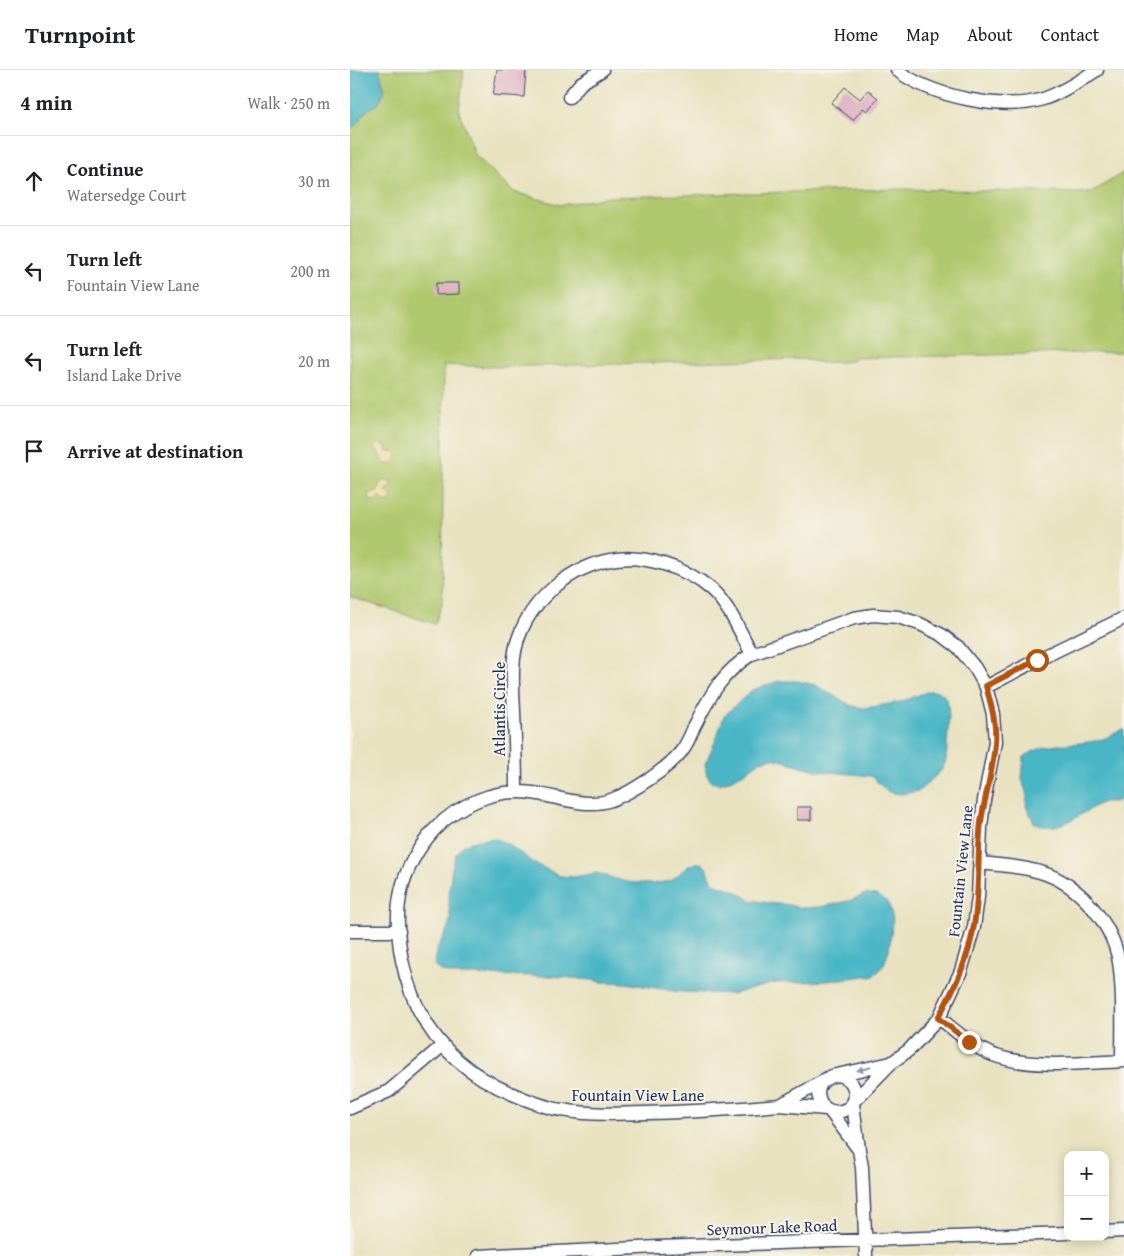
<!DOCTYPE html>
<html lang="en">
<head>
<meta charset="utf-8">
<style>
	body { margin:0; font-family:"Gentium Book Plus",serif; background:#f2f2f2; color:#202124 }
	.controls { position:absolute; right:15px; bottom:15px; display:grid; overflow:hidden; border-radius:10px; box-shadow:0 2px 12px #0003 }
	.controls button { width:45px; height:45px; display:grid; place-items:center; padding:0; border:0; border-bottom:1px solid #e0e0e0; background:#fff; color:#202124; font:25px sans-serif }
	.stop { position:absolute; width:15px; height:15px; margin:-11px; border:4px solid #b45309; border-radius:50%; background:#fff }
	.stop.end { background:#b45309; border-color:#fff; box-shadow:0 1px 5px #0008 }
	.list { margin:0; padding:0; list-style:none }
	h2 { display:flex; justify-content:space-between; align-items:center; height:65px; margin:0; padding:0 20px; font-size:21px }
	h2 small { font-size:16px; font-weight:400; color:#757577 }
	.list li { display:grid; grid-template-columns:32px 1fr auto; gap:15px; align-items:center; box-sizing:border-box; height:90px; padding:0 20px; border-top:1px solid #e0e0e0 }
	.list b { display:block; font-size:19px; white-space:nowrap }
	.list p { margin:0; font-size:16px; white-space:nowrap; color:#757577 }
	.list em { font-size:16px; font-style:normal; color:#757577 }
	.icon { flex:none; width:28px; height:28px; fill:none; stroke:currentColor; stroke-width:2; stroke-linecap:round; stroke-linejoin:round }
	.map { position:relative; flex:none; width:774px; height:1186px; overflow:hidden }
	header { display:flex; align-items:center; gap:30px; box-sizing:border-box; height:70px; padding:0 25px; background:#fff; border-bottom:1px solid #e0e0e0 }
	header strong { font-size:24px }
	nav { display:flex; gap:28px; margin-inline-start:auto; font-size:18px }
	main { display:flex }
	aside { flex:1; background:#fff }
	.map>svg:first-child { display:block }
	.green { fill:#b0c86d; stroke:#667c66 }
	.sand { fill:#eeda9e; stroke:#84847e }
	.water { fill:#4ab6c6; stroke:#327292 }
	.building { fill:#deaac0 }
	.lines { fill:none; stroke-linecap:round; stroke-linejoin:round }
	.minor-casing { stroke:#3a4a6d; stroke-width:15 }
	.minor { stroke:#fff; stroke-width:12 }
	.oneway { fill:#8d97ae }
	.route { stroke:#b45309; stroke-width:6 }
	.labels { text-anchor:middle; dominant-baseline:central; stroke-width:4; stroke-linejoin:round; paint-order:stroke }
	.street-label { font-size:16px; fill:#1b2f5e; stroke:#f7f3e8 }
</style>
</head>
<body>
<header>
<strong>Turnpoint</strong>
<nav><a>Home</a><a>Map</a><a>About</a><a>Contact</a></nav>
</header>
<main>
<aside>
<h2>4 min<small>Walk · 250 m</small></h2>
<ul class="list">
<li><svg class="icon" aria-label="ahead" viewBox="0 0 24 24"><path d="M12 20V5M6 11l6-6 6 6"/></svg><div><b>Continue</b><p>Watersedge Court</p></div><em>30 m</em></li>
<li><svg class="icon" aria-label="left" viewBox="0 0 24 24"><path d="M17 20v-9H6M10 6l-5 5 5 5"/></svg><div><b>Turn left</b><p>Fountain View Lane</p></div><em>200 m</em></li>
<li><svg class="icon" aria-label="left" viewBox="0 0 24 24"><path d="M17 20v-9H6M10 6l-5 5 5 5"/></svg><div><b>Turn left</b><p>Island Lake Drive</p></div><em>20 m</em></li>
<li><svg class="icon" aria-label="arrive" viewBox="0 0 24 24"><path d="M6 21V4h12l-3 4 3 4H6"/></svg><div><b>Arrive at destination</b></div></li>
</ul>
</aside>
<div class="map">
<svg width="774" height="1186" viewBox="0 0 774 1186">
	<rect width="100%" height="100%" fill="#f7f3e8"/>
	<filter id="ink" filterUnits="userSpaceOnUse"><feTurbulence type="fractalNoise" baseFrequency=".02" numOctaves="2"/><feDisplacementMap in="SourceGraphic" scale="10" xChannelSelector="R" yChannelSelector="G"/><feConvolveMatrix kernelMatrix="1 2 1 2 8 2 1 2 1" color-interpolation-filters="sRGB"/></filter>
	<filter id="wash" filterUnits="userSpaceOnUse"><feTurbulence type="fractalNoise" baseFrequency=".0096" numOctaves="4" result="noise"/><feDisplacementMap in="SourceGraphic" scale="20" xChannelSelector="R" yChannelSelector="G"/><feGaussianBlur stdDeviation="1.12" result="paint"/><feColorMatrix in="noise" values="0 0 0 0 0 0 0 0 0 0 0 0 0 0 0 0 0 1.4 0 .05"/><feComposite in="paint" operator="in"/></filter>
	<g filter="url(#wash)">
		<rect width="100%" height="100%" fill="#e9e2c0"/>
		<path class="green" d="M 29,0 L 114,0 L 109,41 L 126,86 L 164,122 L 211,135 L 259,127 L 548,119 L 741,123 L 774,102 L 774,282 L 503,288 L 502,291 L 472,293 L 452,289 L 148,297 L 94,295 L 92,534 L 85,554 L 0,527 L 0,58 L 8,54 L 13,44 L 20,38 L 28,34 L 35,20 Z"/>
		<path class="sand" d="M 28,373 L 35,376 L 37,382 L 44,381 L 46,383 C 49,391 41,395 34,394 L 25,376 Z
			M 34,410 L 42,413 L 41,417 L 36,421 L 41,426 L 41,431 L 35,433 L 30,426 L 26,430 L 21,431 L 18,424 L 29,420 L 29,415 Z"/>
		<path class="water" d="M 0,0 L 29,0 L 35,20 L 28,34 L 20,38 L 13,44 L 8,54 L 0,58 Z
			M 429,611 L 447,611 L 465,615 L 502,636 L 515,638 L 550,632 L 579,621 L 588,621 L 593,624 L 598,634 L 599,648 L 596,690 L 592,700 L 569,721 L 551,724 L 542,723 L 537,721 L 521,706 L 470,701 L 422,688 L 410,691 L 396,702 L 378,711 L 369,714 L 362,712 L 357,706 L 355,694 L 365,672 L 374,646 L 402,620 Z
			M 774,659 L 774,728 C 771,729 766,732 763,732 C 758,732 756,731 751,733 C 730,743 710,764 685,754 L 676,736 L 677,727 L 672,708 L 674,687 C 696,671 720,676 745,671 C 757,669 764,663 774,659 Z
			M 144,768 L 158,774 L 184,793 L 210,806 L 224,807 L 246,803 L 277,812 L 301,814 L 321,811 L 337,797 L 346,793 L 351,793 L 357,798 L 363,813 L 381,819 L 401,830 L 425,834 L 433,834 L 452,838 L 470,837 L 499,831 L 516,824 L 526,825 L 538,832 L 543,848 L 539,880 L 535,892 L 530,900 L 521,907 L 515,906 L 477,911 L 425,913 L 382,924 L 330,922 L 276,913 L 251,912 L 242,910 L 200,906 L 106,905 L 93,902 L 85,897 C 81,880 97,867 100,850 C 101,845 99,839 99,834 C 99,822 101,790 108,781 C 116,770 132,770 144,768 Z"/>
		<g id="blocks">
			<path class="building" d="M 147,0 L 176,0 L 174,27 L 143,25 Z
				M 495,17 L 510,29 L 518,20 L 528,28 L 517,41 L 513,38 L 503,50 L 481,33 Z
				M 86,213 L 109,213 L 109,224 L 86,225 Z
				M 447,737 L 461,737 L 461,750 L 447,750 Z"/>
		</g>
	</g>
	<g filter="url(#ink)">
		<use href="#blocks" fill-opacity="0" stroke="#3a4a6d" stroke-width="1"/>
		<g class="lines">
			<defs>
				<path id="minor" d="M 547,0 C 579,26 654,42 693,29 C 712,23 730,10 747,0
					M 219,27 L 231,13 L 252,0
					M 636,617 L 687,590 L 774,548
					M 166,722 C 166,695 165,669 164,642 C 163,617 160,588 170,564 C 184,527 222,497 260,490 C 293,483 337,498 362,520 C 380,537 390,562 402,584
					M 629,793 C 649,795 670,796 690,802 C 728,813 762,852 769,892 C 774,924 772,959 772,991
					M 0,861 L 49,861
					M 589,948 C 606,961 623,977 643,985 C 682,999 733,993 774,991
					M 487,1005 C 496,1007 502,1010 504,1019 C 511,1043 475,1051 469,1028 C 465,1015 475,1007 487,1005 Z
					M 487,1005 L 541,993
					M 470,1013 L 430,1035 L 476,1039
					M 430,1035 C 385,1039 341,1042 296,1043 C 268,1044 240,1045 212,1040 C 196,1038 180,1031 165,1025 C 104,1000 65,955 52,890 C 42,840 49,799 84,760 C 108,734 146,718 182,723 C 206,726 236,739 261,730 C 281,723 321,697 333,679 C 338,672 341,664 344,657 C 360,626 371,603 402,584 L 504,548 L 523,545 L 548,547 L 570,554 L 592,565 L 608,577 L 625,598 L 636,617 L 643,644 L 645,672 L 634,730 L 631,757 L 628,827 L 624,857 L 611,901 L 589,948 L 559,980 L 541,993 L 506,1029
					M 0,1038 L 39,1021 L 92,976
					M 480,1041 L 509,1080 L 503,1034
					M 509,1080 L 512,1097 L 516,1186
					M 755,1162 L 774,1161
					M 128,1186 L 308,1177 L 718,1163"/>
			</defs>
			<use href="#minor" class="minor-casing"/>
			<use href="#minor" class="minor"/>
		</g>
		<defs><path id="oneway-solid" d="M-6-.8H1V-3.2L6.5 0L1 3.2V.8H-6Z" transform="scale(1.25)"/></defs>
		<use class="oneway" href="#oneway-solid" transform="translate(514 999) rotate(167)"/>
	</g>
	<g class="lines" filter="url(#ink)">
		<path class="route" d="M 619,972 L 588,948 C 604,919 619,889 624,855 C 630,821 627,786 631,752 C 635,726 643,700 645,673 C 647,654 641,635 636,616 L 687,590"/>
	</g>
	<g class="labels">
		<g class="street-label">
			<text transform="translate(149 639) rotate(-90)">Atlantis Circle</text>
			<text transform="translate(610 801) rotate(-84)">Fountain View Lane</text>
			<text x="288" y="1025">Fountain View Lane</text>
			<text transform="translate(422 1157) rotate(-2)">Seymour Lake Road</text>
		</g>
	</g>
</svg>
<div class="controls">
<button>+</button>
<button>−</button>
</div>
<div class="stop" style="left:687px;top:590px"></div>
<div class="stop end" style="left:619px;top:972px"></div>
</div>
</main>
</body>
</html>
